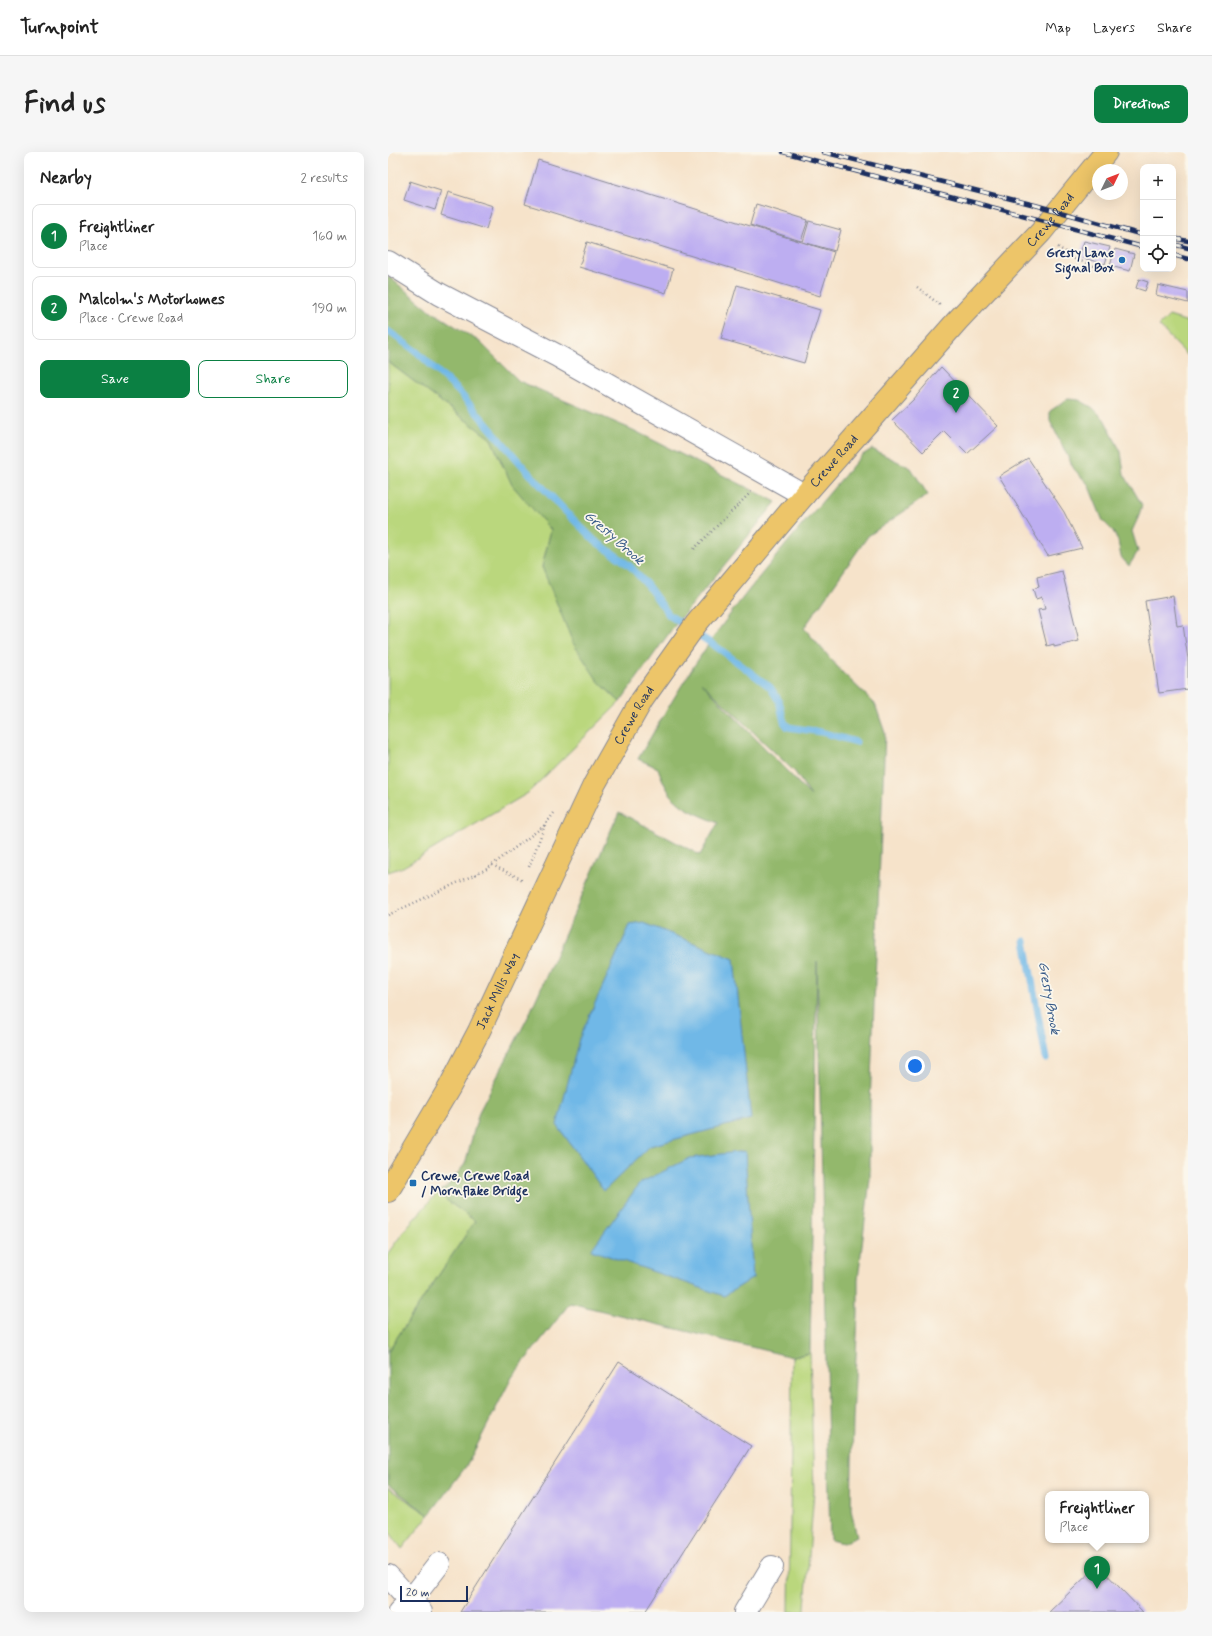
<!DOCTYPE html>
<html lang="en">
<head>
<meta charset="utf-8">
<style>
	body { margin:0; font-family:Mynerve,sans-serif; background:#f6f6f6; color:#222 }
	.controls { position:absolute; right:12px; top:12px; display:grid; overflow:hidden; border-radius:8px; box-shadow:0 4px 16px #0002 }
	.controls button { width:36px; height:36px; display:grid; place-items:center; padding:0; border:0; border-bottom:1px solid #e0e0e0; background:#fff; color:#222; font:20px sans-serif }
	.compass { position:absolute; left:704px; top:12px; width:36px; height:36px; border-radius:50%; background:#fff; box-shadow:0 4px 16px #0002; rotate:47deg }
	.scale { position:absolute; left:12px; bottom:10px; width:68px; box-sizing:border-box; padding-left:4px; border:2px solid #1b2f5e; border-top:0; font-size:11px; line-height:14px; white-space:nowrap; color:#1b2f5e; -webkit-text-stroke:3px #fbf7ec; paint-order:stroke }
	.you { position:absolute; left:527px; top:914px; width:14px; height:14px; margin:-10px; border:3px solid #fff; border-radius:50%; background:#1a73e8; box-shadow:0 0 0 6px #1a73e833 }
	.badge { display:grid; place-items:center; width:26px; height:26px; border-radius:50%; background:#0b8043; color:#fff; font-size:13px; font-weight:700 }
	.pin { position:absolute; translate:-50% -33px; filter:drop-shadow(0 1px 2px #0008) }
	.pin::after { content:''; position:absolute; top:21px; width:14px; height:12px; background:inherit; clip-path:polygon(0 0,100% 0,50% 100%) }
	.popup { position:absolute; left:657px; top:1339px; width:104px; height:52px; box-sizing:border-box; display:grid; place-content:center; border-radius:8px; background:#fff; filter:drop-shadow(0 1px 3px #0005); font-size:13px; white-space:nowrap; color:#767676 }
	.popup b { font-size:15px; color:#222 }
	.popup::after { content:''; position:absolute; left:50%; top:100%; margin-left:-8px; border:8px solid transparent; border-top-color:#fff }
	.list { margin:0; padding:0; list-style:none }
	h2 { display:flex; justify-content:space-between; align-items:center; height:52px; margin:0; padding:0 16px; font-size:17px }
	h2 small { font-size:13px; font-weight:400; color:#767676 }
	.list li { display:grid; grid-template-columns:26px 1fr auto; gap:12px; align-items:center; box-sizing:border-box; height:64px; margin:0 8px 8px; padding:0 8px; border:1px solid #e0e0e0; border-radius:8px }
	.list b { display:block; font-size:15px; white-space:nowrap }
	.list p { margin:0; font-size:13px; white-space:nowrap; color:#767676 }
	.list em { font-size:13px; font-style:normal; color:#767676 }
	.actions { display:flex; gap:8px; padding:12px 16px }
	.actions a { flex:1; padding:9px 0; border:1px solid #0b8043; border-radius:8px; text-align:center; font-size:14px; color:#0b8043 }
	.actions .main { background:#0b8043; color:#fff }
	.icon { flex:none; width:22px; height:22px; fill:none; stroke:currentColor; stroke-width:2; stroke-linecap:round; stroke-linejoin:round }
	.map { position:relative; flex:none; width:800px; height:1460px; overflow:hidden; border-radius:8px }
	header { display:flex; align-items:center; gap:24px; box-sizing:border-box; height:56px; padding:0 20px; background:#fff; border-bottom:1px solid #e0e0e0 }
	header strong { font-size:19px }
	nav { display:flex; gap:22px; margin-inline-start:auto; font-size:14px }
	.intro { display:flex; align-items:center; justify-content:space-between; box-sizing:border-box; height:96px; padding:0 24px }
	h1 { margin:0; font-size:28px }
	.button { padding:10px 18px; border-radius:8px; background:#0b8043; color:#fff; font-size:14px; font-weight:700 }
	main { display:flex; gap:24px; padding:0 24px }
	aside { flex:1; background:#fff; border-radius:8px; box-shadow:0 4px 16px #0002 }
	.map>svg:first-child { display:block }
	.green { fill:#bad77d; stroke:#6a836e }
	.forest { fill:#93b86c; stroke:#577465; fill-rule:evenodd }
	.water { fill:#6fb8e7; stroke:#4574a2 }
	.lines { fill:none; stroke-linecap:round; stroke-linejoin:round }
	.stream { stroke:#6fb8e7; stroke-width:7 }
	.building { fill:#bdaef1 }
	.minor-casing { stroke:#888994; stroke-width:24 }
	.major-casing { stroke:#888994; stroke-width:24 }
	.path { stroke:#888994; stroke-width:2.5; stroke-dasharray:1 3; stroke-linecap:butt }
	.minor { stroke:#fff; stroke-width:22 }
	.major { stroke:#edc569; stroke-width:22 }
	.rail-casing { stroke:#1b2f5e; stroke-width:4.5 }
	.rail { stroke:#fbf7ec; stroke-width:3; stroke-dasharray:9; stroke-linecap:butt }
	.poi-dot { fill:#1f6fb2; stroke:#fbf7ec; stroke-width:1.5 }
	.labels { text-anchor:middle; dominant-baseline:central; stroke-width:3.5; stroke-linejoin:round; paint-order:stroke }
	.street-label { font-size:13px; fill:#1b2f5e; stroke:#fbf7ec }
	.poi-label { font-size:13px; font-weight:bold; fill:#1b2f5e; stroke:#fbf7ec; text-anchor:end }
	.water-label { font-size:14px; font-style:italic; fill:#345887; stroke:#fbf7ec }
</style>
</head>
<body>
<header>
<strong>Turnpoint</strong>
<nav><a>Map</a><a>Layers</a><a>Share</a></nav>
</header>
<div class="intro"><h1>Find us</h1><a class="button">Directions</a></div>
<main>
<aside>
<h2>Nearby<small>2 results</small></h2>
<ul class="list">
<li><span class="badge">1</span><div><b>Freightliner</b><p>Place</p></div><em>160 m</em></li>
<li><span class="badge">2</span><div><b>Malcolm's Motorhomes</b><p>Place · Crewe Road</p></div><em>190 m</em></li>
</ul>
<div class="actions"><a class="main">Save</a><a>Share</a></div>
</aside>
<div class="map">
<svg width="800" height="1460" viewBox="0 0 800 1460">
	<rect width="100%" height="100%" fill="#fbf7ec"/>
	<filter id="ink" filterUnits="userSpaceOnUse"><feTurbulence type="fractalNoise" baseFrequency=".025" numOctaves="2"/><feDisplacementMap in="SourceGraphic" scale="8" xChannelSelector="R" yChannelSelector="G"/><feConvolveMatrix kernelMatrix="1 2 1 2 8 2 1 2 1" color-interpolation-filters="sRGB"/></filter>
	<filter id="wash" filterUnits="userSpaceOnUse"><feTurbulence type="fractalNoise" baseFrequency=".012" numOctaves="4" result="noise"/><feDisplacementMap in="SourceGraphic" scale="16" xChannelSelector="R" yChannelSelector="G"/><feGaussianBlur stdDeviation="0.9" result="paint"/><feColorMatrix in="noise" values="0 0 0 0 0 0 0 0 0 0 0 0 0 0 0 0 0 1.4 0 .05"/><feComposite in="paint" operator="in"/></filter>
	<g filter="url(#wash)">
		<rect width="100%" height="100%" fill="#f6e3ca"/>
		<path class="green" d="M 781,164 L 800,170 L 800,204 L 771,174 Z
			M 0,210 L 103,287 L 117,319 L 163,378 L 154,415 L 210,529 L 232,550 L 140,641 L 15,715 L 0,720 Z
			M 49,1041 L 87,1069 L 0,1199 L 0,1101 L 19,1075 Z
			M 422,1201 L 426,1339 L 417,1455 L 417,1460 L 401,1460 L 404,1205 Z
			M 0,1336 L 41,1363 L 14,1397 L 0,1378 Z"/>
		<path class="forest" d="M 0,124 L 40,157 L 92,190 L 131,229 L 245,278 L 388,350 L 284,477 L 232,550 L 210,529 L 185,491 L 154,415 L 163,378 L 124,333 L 103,287 L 0,210 Z
			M 680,247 L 691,248 L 705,256 L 716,267 L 733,300 L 736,322 L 754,353 L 750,366 L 744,379 L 750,399 L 741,414 L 733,405 L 730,389 L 725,379 L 715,369 L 700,332 L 686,317 L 662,269 L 662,259 Z
			M 484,297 L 523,316 L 540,343 L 480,384 L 416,476 L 454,520 L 487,552 L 497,581 L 482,952 L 482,1027 L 470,1127 L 470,1162 L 465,1268 L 463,1358 L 469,1385 L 455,1391 L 442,1388 L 429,809 L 422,1201 L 404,1205 L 182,1151 L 124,1225 L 79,1313 L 41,1363 L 0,1333 L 0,1199 L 87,1069 L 49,1041 L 58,1036 L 77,1012 L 91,960 L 141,863 L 231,660 L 312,703 L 330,671 C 296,656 283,654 270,616 L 250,607 C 279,557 308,507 343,461 C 384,407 429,356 473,304 ZM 313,530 L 407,620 L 423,644 Z"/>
		<path class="water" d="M 256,771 L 346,807 L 363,967 L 262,994 L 216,1039 L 169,973 L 191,887 L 242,773 Z
			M 357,999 L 365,1126 L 336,1144 L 203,1098 L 252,1031 L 302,1006 Z"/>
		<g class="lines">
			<path class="stream" d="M 0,179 L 29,200 L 71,240 L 140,320 L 182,364 L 207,389 L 233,407 L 243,415 L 259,433 L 281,463 L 333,498 L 382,535 L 391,549 L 396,570 L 400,575 L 433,580 L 468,590
				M 637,789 L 658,907"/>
		</g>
		<g id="blocks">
			<path class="building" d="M 150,8 L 446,100 L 432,144 L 137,52 Z
				M 22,29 L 53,39 L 47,58 L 16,48 Z
				M 60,40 L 105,54 L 98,77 L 53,63 Z
				M 368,52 L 420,68 L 413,89 L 362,73 Z
				M 421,69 L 453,78 L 447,99 L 415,90 Z
				M 696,89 L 722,95 L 717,112 L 691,105 Z
				M 199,90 L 285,117 L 278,141 L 191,115 Z
				M 727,97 L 746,102 L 742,119 L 722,114 Z
				M 751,127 L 760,130 L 757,139 L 748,136 Z
				M 349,133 L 432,158 L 416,211 L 333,187 Z
				M 770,133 L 800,140 L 800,151 L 768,143 Z
				M 553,215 L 610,274 L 579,302 L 556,279 L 535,300 L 504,268 L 525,248 Z
				M 640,306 L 676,360 L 694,396 L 660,404 L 611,324 Z
				M 674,419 L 691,489 L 666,495 L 666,492 L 659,494 L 650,458 L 657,457 L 654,445 L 648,447 L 645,437 L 651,435 L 649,425 Z
				M 785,444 L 789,474 L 795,473 L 800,507 L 800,537 L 771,541 L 757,449 Z
				M 231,1210 L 363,1294 L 257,1460 L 72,1460 Z
				M 710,1413 L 755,1460 L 661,1460 Z"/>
		</g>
	</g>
	<g filter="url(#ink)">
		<use href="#blocks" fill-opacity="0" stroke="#888994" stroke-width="1"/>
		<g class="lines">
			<defs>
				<path id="minor" d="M 0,110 L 51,142 L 168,203 L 416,343
					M 0,1424 L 33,1460
					M 11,1460 L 23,1448 L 51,1412
					M 357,1460 L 384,1415"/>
				<g id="major">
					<path id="s1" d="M 0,1039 L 61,936 L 91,879 L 206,633 L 254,548 L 308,472 L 416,343 L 569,169 L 653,80 L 718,0"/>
				</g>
			</defs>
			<use href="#minor" class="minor-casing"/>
			<use href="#major" class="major-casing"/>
			<path class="path" d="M 670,95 L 687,107 L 706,114
				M 529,135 L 552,153
				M 306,397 L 363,340
				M 104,713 L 135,728
				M 141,715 L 157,673
				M 0,763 L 99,717 L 157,673 L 166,661"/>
			<use href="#minor" class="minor"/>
			<use href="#major" class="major"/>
			<defs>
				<path id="rail" d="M 395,0 L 755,95
					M 435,0 L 647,53 L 755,83
					M 785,86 L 800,89
					M 785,92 L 800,96
					M 785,103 L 800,107"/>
			</defs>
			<use href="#rail" class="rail-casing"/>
			<use href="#rail" class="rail"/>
		</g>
	</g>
	<g class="poi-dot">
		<circle cx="734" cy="108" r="4"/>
		<rect x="21" y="1027" width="8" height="8" rx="2"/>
	</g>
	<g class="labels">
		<g class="street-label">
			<text stroke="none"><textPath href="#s1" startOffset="1184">Crewe Road</textPath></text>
			<text stroke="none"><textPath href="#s1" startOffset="860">Crewe Road</textPath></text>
			<text stroke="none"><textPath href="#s1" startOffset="536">Crewe Road</textPath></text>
			<text stroke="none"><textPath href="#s1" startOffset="228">Jack Mills Way</textPath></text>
		</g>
		<g class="poi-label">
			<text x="726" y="101">Gresty Lane<tspan x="726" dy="15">Signal Box</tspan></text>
			<text x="33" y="1024" text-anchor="start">Crewe, Crewe Road<tspan x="33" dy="15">/ Mornflake Bridge</tspan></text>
		</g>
		<g class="water-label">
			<text transform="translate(226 386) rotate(41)">Gresty Brook</text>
			<text transform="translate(661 846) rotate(80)">Gresty Brook</text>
		</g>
	</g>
</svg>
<div class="controls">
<button>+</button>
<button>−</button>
<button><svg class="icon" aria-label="locate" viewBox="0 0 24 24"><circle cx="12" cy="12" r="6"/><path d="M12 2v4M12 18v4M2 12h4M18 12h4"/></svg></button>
</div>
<svg class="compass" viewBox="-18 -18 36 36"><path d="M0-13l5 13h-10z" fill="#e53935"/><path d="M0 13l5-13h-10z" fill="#767676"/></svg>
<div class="scale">20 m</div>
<div class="you"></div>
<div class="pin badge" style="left:709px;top:1437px">1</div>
<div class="popup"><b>Freightliner</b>Place</div>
<div class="pin badge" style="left:568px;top:261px">2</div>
</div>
</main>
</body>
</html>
